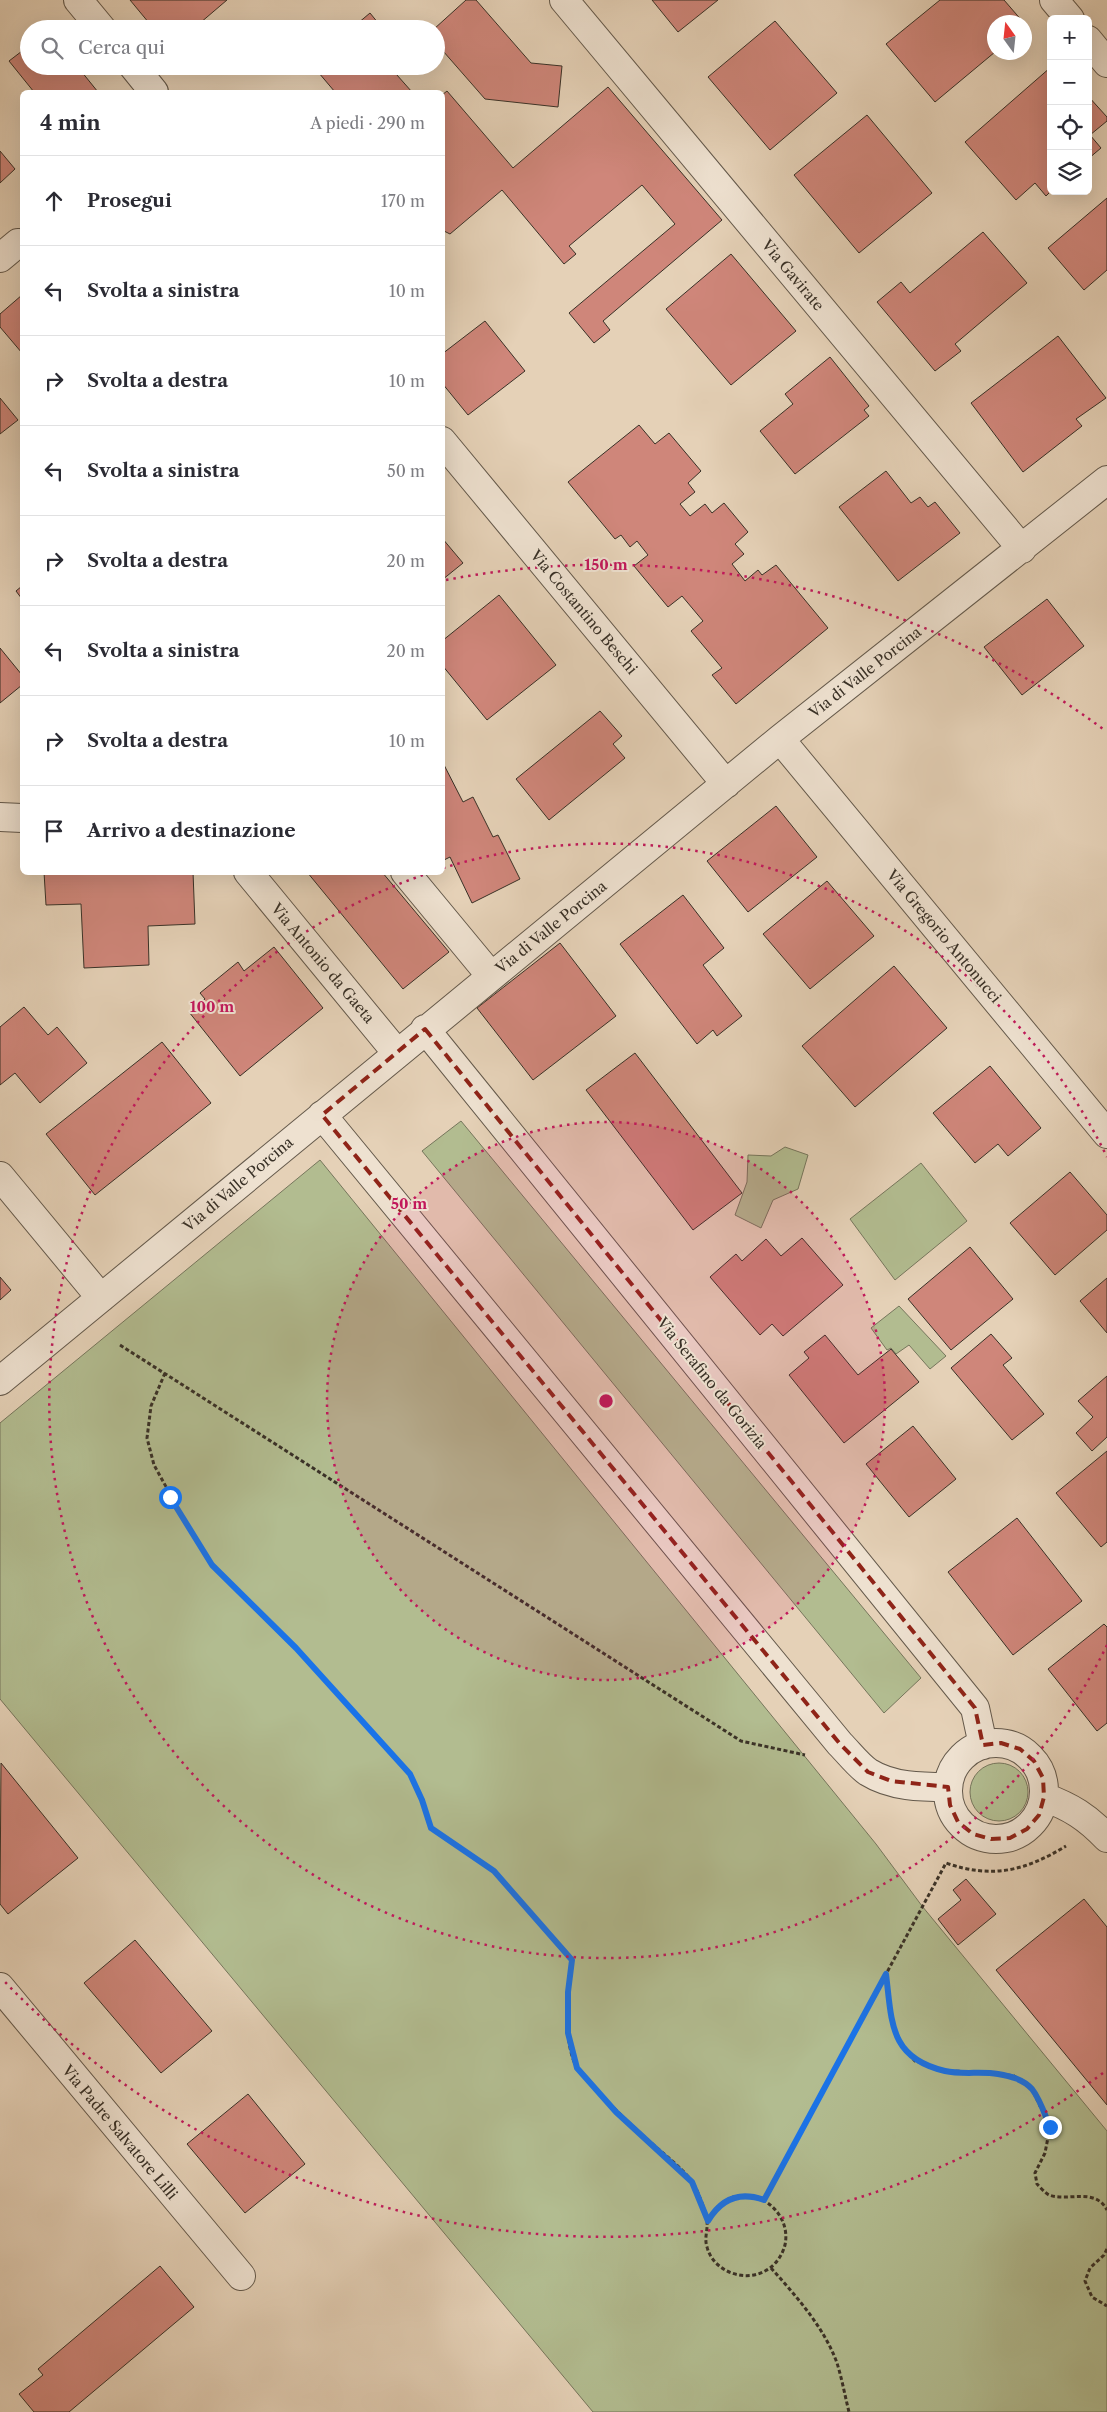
<!DOCTYPE html>
<html lang="it">
<head>
<meta charset="utf-8">
<style>
	body { margin:0; font-family:"Libre Caslon Text",serif; background:#f2f2f3; color:#2b2b33 }
	.controls { position:absolute; right:15px; top:15px; display:grid; overflow:hidden; border-radius:8px; box-shadow:0 5px 20px #0002 }
	.controls button { width:45px; height:45px; display:grid; place-items:center; padding:0; border:0; border-bottom:1px solid #e1e1e2; background:#fff; color:#2b2b33; font:25px sans-serif }
	.compass { position:absolute; left:987px; top:15px; width:45px; height:45px; border-radius:50%; background:#fff; box-shadow:0 5px 20px #0002; rotate:345deg }
	.stop { position:absolute; width:15px; height:15px; margin:-11px; border:4px solid #1a73e8; border-radius:50%; background:#fff }
	.stop.end { background:#1a73e8; border-color:#fff; box-shadow:0 1px 5px #0008 }
	.list { margin:0; padding:0; list-style:none }
	h2 { display:flex; justify-content:space-between; align-items:center; height:65px; margin:0; padding:0 20px; font-size:21px }
	h2 small { font-size:16px; font-weight:400; color:#7c7c81 }
	.list li { display:grid; grid-template-columns:32px 1fr auto; gap:15px; align-items:center; box-sizing:border-box; height:90px; padding:0 20px; border-top:1px solid #e1e1e2 }
	.list b { display:block; font-size:19px; white-space:nowrap }
	.list em { font-size:16px; font-style:normal; color:#7c7c81 }
	.icon { flex:none; width:28px; height:28px; fill:none; stroke:currentColor; stroke-width:2; stroke-linecap:round; stroke-linejoin:round }
	.map { position:relative; flex:none; width:1107px; height:2412px; overflow:hidden }
	.search { position:absolute; background:#fff; box-shadow:0 5px 20px #0002; left:20px; top:20px; width:425px; height:55px; display:flex; align-items:center; gap:12px; box-sizing:border-box; padding:0 18px; border-radius:28px; color:#7c7c81; font-size:19px }
	.panel { position:absolute; background:#fff; box-shadow:0 5px 20px #0002; left:20px; top:90px; width:425px; height:785px; border-radius:8px }
	.map>svg:first-child { display:block }
	.green { fill:#b2bc90; stroke:#76765c }
	.building { fill:#cf867a; stroke:#393127 }
	.lines { fill:none; stroke-linecap:round; stroke-linejoin:round }
	.minor-casing { stroke:#64594b; stroke-width:30 }
	.path { stroke:#393127; stroke-width:3; stroke-dasharray:4 2.5; stroke-linecap:butt }
	.minor { stroke:#eee1d0; stroke-width:28 }
	.route { stroke:#1a73e8; stroke-width:6 }
	.marked { fill:none; stroke:#8f2418; stroke-width:4; stroke-dasharray:10 6; stroke-linejoin:round }
	.ring { fill:none; stroke:#c2185b; stroke-width:2.5; stroke-dasharray:2.5 5 }
	.labels { text-anchor:middle; dominant-baseline:central; stroke-width:4; stroke-linejoin:round; paint-order:stroke }
	.street-label { font-size:15px; fill:#393127; stroke:#eee1d0 }
	.centre { fill:#c2185b; stroke:#eee1d0; stroke-width:2.5 }
	.ring-label { font-size:15px; text-anchor:middle; font-weight:bold; fill:#c2185b; stroke:#eee1d0; stroke-width:4; stroke-linejoin:round; paint-order:stroke }
</style>
</head>
<body>
<div class="map">
<svg width="1107" height="2412" viewBox="0 0 1107 2412">
	<rect width="100%" height="100%" fill="#e5d1b7"/>
	<filter id="stains"><feTurbulence type="fractalNoise" baseFrequency=".004" numOctaves="4"/><feColorMatrix values="0 0 0 0 .2 0 0 0 0 .09 0 0 0 0 .02 0 0 0 .5 -.17"/></filter>
	<radialGradient id="worn" r=".72"><stop offset=".6" stop-color="#630" stop-opacity="0"/><stop offset="1" stop-color="#630" stop-opacity=".3"/></radialGradient>
	<path class="green" d="M 461,1121 L 921,1678 L 884,1713 L 422,1151 Z
		M 785,1147 L 808,1155 L 798,1189 L 773,1200 L 761,1228 L 735,1215 L 747,1182 L 748,1155 L 771,1156 Z
		M 320,1160 L 876,1844 L 922,1906 L 1107,2131 L 1107,2412 L 593,2412 L 0,1699 L 0,1423 Z
		M 921,1163 L 967,1221 L 895,1280 L 850,1219 Z
		M 899,1306 L 946,1356 L 930,1369 L 909,1345 L 896,1354 L 891,1348 L 887,1350 L 871,1328 Z
		M970 1792a29 29 0 1 1 58 0a29 29 0 1 1-58 0Z"/>
	<path class="building" d="M 130,0 L 227,0 L 193,29 L 154,29 Z
		M 466,0 L 476,0 L 531,63 L 562,66 L 558,107 L 485,99 L 436,43 L 436,29 L 434,29 Z
		M 652,0 L 718,0 L 678,32 Z
		M 940,0 L 1004,0 L 1023,22 L 994,22 L 995,52 L 935,102 L 886,44 Z
		M 370,13 L 383,29 L 351,29 Z
		M 775,21 L 837,93 L 770,150 L 708,77 Z
		M 26,48 L 29,53 L 29,66 L 77,66 L 98,92 L 34,92 L 9,61 Z
		M 313,66 L 389,66 L 412,92 L 335,92 Z
		M 1051,67 L 1051,191 L 1046,196 L 1035,183 L 1016,200 L 965,142 Z
		M 608,87 L 722,220 L 603,321 L 610,330 L 594,343 L 569,313 L 675,224 L 642,185 L 569,246 L 576,254 L 564,264 L 502,190 L 450,234 L 442,230 L 442,95 L 447,91 L 513,168 Z
		M 1088,96 L 1107,117 L 1107,121 L 1090,135 L 1101,148 L 1088,159 Z
		M 867,115 L 932,193 L 859,253 L 794,175 Z
		M 0,151 L 15,169 L 0,183 Z
		M 1107,198 L 1107,270 L 1084,290 L 1048,248 Z
		M 983,232 L 1027,283 L 955,344 L 961,351 L 935,371 L 877,302 L 901,282 L 910,293 Z
		M 731,254 L 796,331 L 731,385 L 666,309 Z
		M 22,295 L 22,353 L 0,327 L 0,314 Z
		M 485,321 L 525,371 L 468,415 L 442,383 L 442,354 Z
		M 1058,336 L 1106,398 L 1076,419 L 1082,426 L 1023,472 L 971,403 Z
		M 830,357 L 869,406 L 864,410 L 869,416 L 795,474 L 760,431 L 793,404 L 785,394 Z
		M 0,398 L 18,420 L 0,434 Z
		M 639,425 L 655,444 L 669,433 L 701,471 L 688,483 L 695,492 L 680,504 L 690,516 L 705,504 L 712,513 L 724,503 L 748,532 L 735,544 L 744,554 L 732,564 L 745,581 L 758,570 L 762,575 L 776,565 L 828,628 L 736,704 L 712,675 L 722,668 L 691,631 L 703,621 L 682,596 L 668,607 L 634,566 L 648,555 L 637,541 L 630,547 L 621,535 L 615,539 L 568,482 Z
		M 886,471 L 911,503 L 920,497 L 928,507 L 935,502 L 960,533 L 898,581 L 839,507 Z
		M 442,538 L 463,563 L 442,580 Z
		M 22,586 L 22,599 L 16,591 Z
		M 499,595 L 556,665 L 487,720 L 442,665 L 442,641 Z
		M 1047,599 L 1084,646 L 1022,695 L 984,647 Z
		M 0,648 L 22,675 L 22,685 L 0,703 Z
		M 600,711 L 622,736 L 613,744 L 625,758 L 549,820 L 516,779 Z
		M 442,761 L 463,802 L 473,797 L 493,837 L 498,835 L 520,879 L 472,903 L 450,857 L 442,861 Z
		M 776,806 L 817,857 L 748,912 L 707,861 Z
		M 44,872 L 193,872 L 195,924 L 148,926 L 149,965 L 84,968 L 81,904 L 46,905 Z
		M 307,872 L 382,872 L 449,952 L 403,989 Z
		M 827,881 L 874,936 L 810,989 L 763,934 Z
		M 683,895 L 724,948 L 703,965 L 742,1016 L 717,1036 L 713,1030 L 697,1044 L 620,944 Z
		M 560,943 L 616,1016 L 533,1080 L 477,1008 Z
		M 274,947 L 323,1008 L 240,1076 L 189,1012 L 205,999 L 200,993 L 238,962 L 244,971 Z
		M 894,966 L 947,1028 L 855,1107 L 802,1046 Z
		M 24,1007 L 48,1035 L 57,1027 L 87,1063 L 40,1103 L 15,1073 L 0,1085 L 0,1027 Z
		M 162,1042 L 211,1103 L 95,1195 L 46,1134 Z
		M 635,1053 L 742,1193 L 693,1230 L 586,1090 Z
		M 990,1066 L 1041,1128 L 1008,1156 L 998,1144 L 975,1163 L 933,1113 Z
		M 1070,1172 L 1107,1215 L 1107,1230 L 1055,1275 L 1010,1223 Z
		M 802,1238 L 843,1285 L 783,1336 L 772,1324 L 760,1335 L 710,1277 L 736,1254 L 742,1261 L 766,1239 L 781,1256 Z
		M 970,1247 L 1013,1299 L 951,1350 L 908,1299 Z
		M 0,1277 L 11,1290 L 0,1300 Z
		M 1107,1278 L 1107,1333 L 1080,1301 Z
		M 991,1334 L 1012,1358 L 1003,1365 L 1044,1414 L 1012,1440 L 951,1368 Z
		M 825,1335 L 858,1375 L 891,1349 L 919,1382 L 844,1443 L 789,1375 L 809,1358 L 804,1352 Z
		M 1107,1376 L 1107,1437 L 1092,1451 L 1076,1433 L 1093,1417 L 1078,1401 Z
		M 913,1426 L 956,1479 L 909,1517 L 866,1464 Z
		M 1107,1451 L 1107,1542 L 1101,1547 L 1056,1493 Z
		M 1017,1518 L 1082,1601 L 1013,1655 L 948,1572 Z
		M 1104,1624 L 1107,1627 L 1107,1723 L 1097,1731 L 1048,1669 Z
		M 1,1763 L 78,1858 L 8,1914 L 0,1904 Z
		M 966,1879 L 996,1914 L 958,1945 L 938,1919 L 961,1900 L 953,1890 Z
		M 1084,1899 L 1107,1927 L 1107,2105 L 996,1970 Z
		M 135,1940 L 212,2031 L 161,2073 L 84,1983 Z
		M 248,2094 L 305,2164 L 245,2213 L 187,2144 Z
		M 160,2266 L 194,2307 L 69,2412 L 34,2412 L 19,2394 L 43,2375 L 38,2369 Z"/>
	<g class="lines">
		<defs>
			<path id="minor" d="M 78,0 L 102,29
				M 564,0 L 1022,549
				M 1054,0 L 1070,19
				M 1088,40 L 1107,63
				M 133,66 L 154,92
				M 0,258 L 18,243
				M 442,441 L 726,784
				M 780,739 L 1107,1134
				M 0,817 L 22,818
				M 248,872 L 397,1053
				M 405,872 L 491,976
				M 425,1029 L 975,1708 L 983,1745
				M 322,1115 L 840,1744 C 849,1753 858,1765 868,1772 C 892,1787 921,1787 948,1787
				M 0,1176 L 101,1298
				M 0,1381 L 780,739 L 1107,480
				M948 1791a48 48 0 1 1 96 0a48 48 0 1 1-96 0Z
				M 1044,1797 C 1071,1807 1087,1817 1107,1838
				M 0,1987 L 241,2276"/>
		</defs>
		<use href="#minor" class="minor-casing"/>
		<path class="path" d="M 120,1345 L 741,1741 L 805,1755
			M 165,1373 L 151,1406 L 147,1438 L 154,1465 L 190,1530 L 212,1565 L 296,1648 L 410,1774 L 423,1800 L 431,1828 L 494,1871 L 572,1960 C 568,1990 562,2041 577,2068 C 581,2074 588,2080 592,2085 C 610,2105 629,2123 649,2141 C 661,2152 684,2169 693,2183 C 697,2189 707,2214 707,2221 C 708,2230 704,2238 707,2247 C 713,2271 744,2283 765,2271 C 775,2266 782,2256 785,2245 C 792,2212 755,2183 725,2201 C 717,2206 712,2213 708,2221
			M 886,1974 L 891,2017 L 900,2044 L 915,2061 L 946,2071 L 988,2072 L 1014,2076 L 1032,2089 L 1050,2127 L 1045,2153 L 1035,2173 L 1037,2184 C 1040,2187 1045,2193 1049,2195 C 1068,2202 1095,2187 1107,2210
			M 764,2200 L 946,1863 C 992,1879 1025,1871 1066,1846
			M 1107,2249 L 1104,2255 L 1090,2268 L 1085,2281 L 1092,2297 L 1107,2306
			M 771,2268 C 796,2296 824,2327 837,2363 C 842,2379 845,2396 849,2412"/>
		<use href="#minor" class="minor"/>
	</g>
	<g class="lines">
		<path class="route" d="M 170,1497 L 212,1565 L 296,1648 L 410,1774 L 422,1800 L 431,1828 L 494,1871 L 572,1960 L 568,1992 L 568,2033 L 577,2068 L 616,2112 L 692,2182 L 708,2221 C 721,2199 739,2191 764,2200 L 886,1974 C 892,2022 889,2058 945,2071 C 962,2075 981,2071 998,2074 C 1010,2076 1023,2079 1032,2089 C 1040,2099 1045,2115 1050,2127"/>
	</g>
	<path class="marked" d="M 425,1029 L 975,1708 L 983,1745 L 1001,1743 L 1020,1749 L 1034,1761 L 1043,1778 L 1044,1797 L 1039,1815 L 1027,1829 L 1010,1838 L 991,1839 L 973,1834 L 958,1822 L 950,1805 L 948,1787 L 891,1781 L 868,1772 L 840,1744 L 322,1115 Z"/>
	<circle cx="606" cy="1401" r="279" fill="#c2185b" fill-opacity=".12"/>
	<g class="ring">
		<circle cx="606" cy="1401" r="279"/>
		<path d="M1107 1645A557 557 0 1 1 429 873M443 868A557 557 0 0 1 1107 1157"/>
		<path d="M1103 2073A836 836 0 0 1 5 1982M446 580A836 836 0 0 1 1103 729"/>
	</g>
	<g class="labels">
		<g class="street-label">
			<text transform="translate(793 275) rotate(50)">Via Gavirate</text>
			<text transform="translate(584 612) rotate(50)">Via Costantino Beschi</text>
			<text transform="translate(865 672) rotate(-38)">Via di Valle Porcina</text>
			<text transform="translate(551 927) rotate(-39)">Via di Valle Porcina</text>
			<text transform="translate(944 936) rotate(50)">Via Gregorio Antonucci</text>
			<text transform="translate(323 963) rotate(50)">Via Antonio da Gaeta</text>
			<text transform="translate(238 1184) rotate(-40)">Via di Valle Porcina</text>
			<text transform="translate(712 1383) rotate(51)">Via Serafino da Gorizia</text>
			<text transform="translate(120 2132) rotate(50)">Via Padre Salvatore Lilli</text>
		</g>
	</g>
	<circle cx="606" cy="1401" r="8" class="centre"/>
	<g class="ring-label">
		<text x="606" y="570">150 m</text>
		<text x="212" y="1012">100 m</text>
		<text x="409" y="1209">50 m</text>
	</g>
	<rect width="100%" height="100%" filter="url(#stains)"/>
	<rect width="100%" height="100%" fill="url(#worn)"/>
</svg>
<div class="controls">
<button>+</button>
<button>−</button>
<button><svg class="icon" aria-label="locate" viewBox="0 0 24 24"><circle cx="12" cy="12" r="6"/><path d="M12 2v4M12 18v4M2 12h4M18 12h4"/></svg></button>
<button><svg class="icon" aria-label="layers" viewBox="0 0 24 24"><path d="M12 4l9 5-9 5-9-5zM3 14l9 5 9-5"/></svg></button>
</div>
<svg class="compass" viewBox="-18 -18 36 36"><path d="M0-13l5 13h-10z" fill="#e53935"/><path d="M0 13l5-13h-10z" fill="#7c7c81"/></svg>
<div class="stop" style="left:170px;top:1497px"></div>
<div class="stop end" style="left:1050px;top:2127px"></div>
<div class="search"><svg class="icon" aria-label="search" viewBox="0 0 24 24"><circle cx="10" cy="10" r="6"/><path d="M15 15l6 6"/></svg>Cerca qui</div>
<section class="panel">
<h2>4 min<small>A piedi · 290 m</small></h2>
<ul class="list">
<li><svg class="icon" aria-label="ahead" viewBox="0 0 24 24"><path d="M12 20V5M6 11l6-6 6 6"/></svg><div><b>Prosegui</b></div><em>170 m</em></li>
<li><svg class="icon" aria-label="left" viewBox="0 0 24 24"><path d="M17 20v-9H6M10 6l-5 5 5 5"/></svg><div><b>Svolta a sinistra</b></div><em>10 m</em></li>
<li><svg class="icon" aria-label="right" viewBox="0 0 24 24"><path d="M7 20v-9h11M14 6l5 5-5 5"/></svg><div><b>Svolta a destra</b></div><em>10 m</em></li>
<li><svg class="icon" aria-label="left" viewBox="0 0 24 24"><path d="M17 20v-9H6M10 6l-5 5 5 5"/></svg><div><b>Svolta a sinistra</b></div><em>50 m</em></li>
<li><svg class="icon" aria-label="right" viewBox="0 0 24 24"><path d="M7 20v-9h11M14 6l5 5-5 5"/></svg><div><b>Svolta a destra</b></div><em>20 m</em></li>
<li><svg class="icon" aria-label="left" viewBox="0 0 24 24"><path d="M17 20v-9H6M10 6l-5 5 5 5"/></svg><div><b>Svolta a sinistra</b></div><em>20 m</em></li>
<li><svg class="icon" aria-label="right" viewBox="0 0 24 24"><path d="M7 20v-9h11M14 6l5 5-5 5"/></svg><div><b>Svolta a destra</b></div><em>10 m</em></li>
<li><svg class="icon" aria-label="arrive" viewBox="0 0 24 24"><path d="M6 21V4h12l-3 4 3 4H6"/></svg><div><b>Arrivo a destinazione</b></div></li>
</ul>
</section>
</div>
</body>
</html>
